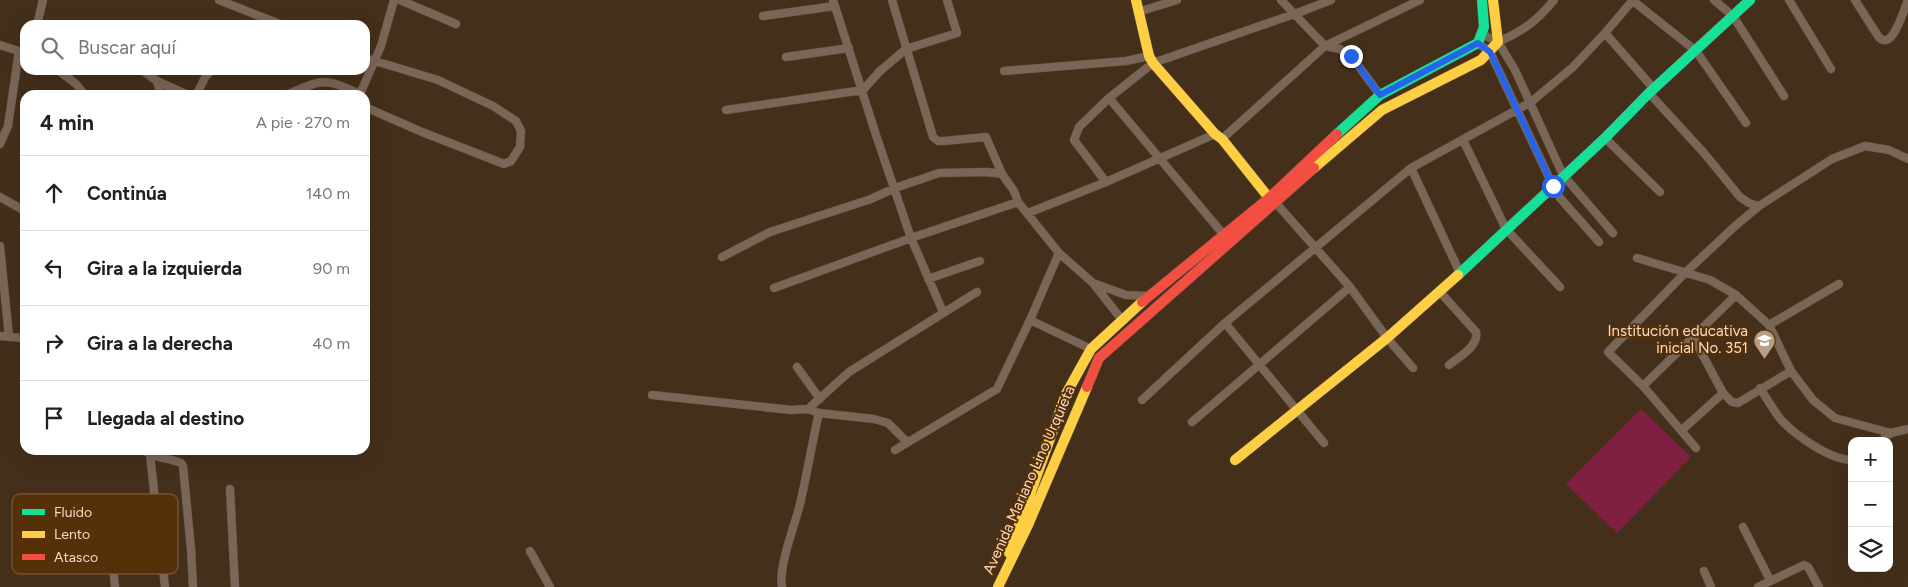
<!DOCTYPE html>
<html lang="es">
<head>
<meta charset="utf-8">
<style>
	body { margin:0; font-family:Figtree,sans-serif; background:#f2f2f2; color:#202124 }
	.controls { position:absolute; right:15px; bottom:15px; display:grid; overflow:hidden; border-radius:10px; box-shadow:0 5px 20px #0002 }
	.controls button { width:45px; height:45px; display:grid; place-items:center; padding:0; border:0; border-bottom:1px solid #e0e0e0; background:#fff; color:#202124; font:25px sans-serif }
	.stop { position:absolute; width:15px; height:15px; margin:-11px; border:4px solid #2563eb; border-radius:50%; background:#fff }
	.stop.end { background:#2563eb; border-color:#fff; box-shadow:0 1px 5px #0008 }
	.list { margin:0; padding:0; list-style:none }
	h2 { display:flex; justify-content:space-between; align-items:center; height:65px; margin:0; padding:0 20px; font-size:21px }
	h2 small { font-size:16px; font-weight:400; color:#757577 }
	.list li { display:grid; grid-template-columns:32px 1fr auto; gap:15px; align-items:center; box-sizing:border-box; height:75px; padding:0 20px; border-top:1px solid #e0e0e0 }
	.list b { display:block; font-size:19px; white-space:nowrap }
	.list em { font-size:16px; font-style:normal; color:#757577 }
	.icon { flex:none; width:28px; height:28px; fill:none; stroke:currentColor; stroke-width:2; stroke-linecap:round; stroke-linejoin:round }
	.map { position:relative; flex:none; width:1908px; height:587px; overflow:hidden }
	.search { position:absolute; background:#fff; box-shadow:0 5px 20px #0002; left:20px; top:20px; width:350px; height:55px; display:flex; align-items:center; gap:12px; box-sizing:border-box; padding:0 18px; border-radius:15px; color:#757577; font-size:19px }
	.panel { position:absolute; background:#fff; box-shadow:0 5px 20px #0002; left:20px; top:90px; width:350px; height:365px; border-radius:15px }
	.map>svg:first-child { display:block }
	.green { fill:#7f1f42 }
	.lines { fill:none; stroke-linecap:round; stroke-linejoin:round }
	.street-casing { stroke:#5e4b3c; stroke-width:9 }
	.fast-casing { stroke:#5e4b3c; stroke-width:11 }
	.slow-casing { stroke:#5e4b3c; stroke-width:11 }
	.jam-casing { stroke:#5e4b3c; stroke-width:11 }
	.street { stroke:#7a6656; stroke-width:8 }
	.fast { stroke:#16e098; stroke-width:10 }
	.slow { stroke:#ffcf43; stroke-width:10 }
	.jam { stroke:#f24e42; stroke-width:10 }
	.route { stroke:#2563eb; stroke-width:6 }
	.labels { text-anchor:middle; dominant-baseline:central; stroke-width:4; stroke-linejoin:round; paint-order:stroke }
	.poi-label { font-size:15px; fill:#f8dac2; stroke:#553009; text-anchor:end }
	.street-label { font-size:15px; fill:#f8dac2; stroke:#553009 }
	.key { fill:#553009; stroke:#866340; stroke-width:1 }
	.key-label { font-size:14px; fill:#f8dac2 }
</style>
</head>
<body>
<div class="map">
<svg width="1908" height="587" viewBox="0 0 1908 587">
	<rect width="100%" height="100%" fill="#442f1a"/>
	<path class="green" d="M 1641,409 L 1691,457 L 1617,533 L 1566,484 Z"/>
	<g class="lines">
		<defs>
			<path id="street" d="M 219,0 L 282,25
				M 400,0 L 456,24
				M 833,0 L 876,135 L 911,238 L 943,312
				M 892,0 L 933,137 L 938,141 L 944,141 L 986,137 L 1002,174 L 1014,191 L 1018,202 L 1059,253 L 1093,283 L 1126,295 L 1148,296
				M 1281,0 L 1325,46 L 1340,49 L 1351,56 L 1380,95
				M 1632,0 L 1696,51 L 1746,123
				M 1714,0 L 1733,16 L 1784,96
				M 1789,0 L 1831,69
				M 1855,0 L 1878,36 C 1892,54 1904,9 1908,0
				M 1138,12 L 1177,0
				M 763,16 L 835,6
				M 37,25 L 43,0
				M 1605,33 L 1654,89
				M 1484,35 L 1498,42 L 1515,70 L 1563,175 L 1613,233
				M 1498,42 C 1523,31 1537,21 1554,0
				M 1478,43 L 1490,52 L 1553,186 L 1560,198 L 1599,242
				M 0,45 L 25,53
				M 786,57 L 849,48
				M 365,58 L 438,80 L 493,106 L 516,121 L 521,131 L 520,147 L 511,161 L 504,164 L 422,132 L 365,107
				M 58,70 L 76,84 L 85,95
				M 142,70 L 157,81 L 188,95
				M 1004,71 L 1126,61 L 1149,56
				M 157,81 L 161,95
				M 1649,93 L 1704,153 L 1740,197 L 1749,203 L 1759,206
				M 360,94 L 381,46 L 394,0
				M 196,95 L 206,76 L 212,70
				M 286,95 C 311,85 320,76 346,88 C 351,90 356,92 360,95
				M 1109,98 L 1223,234
				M 726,110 L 863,90 L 880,71 L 906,49 L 957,33 L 947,0
				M 1605,138 L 1660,192
				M 1222,139 L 1325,46 L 1420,0
				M 1463,140 L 1506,229 L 1560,287
				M 0,144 L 8,126 L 19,51
				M 1411,168 L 1460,273
				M 1106,182 L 1074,140 L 1079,127 L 1109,98 L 1153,63 L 1300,12 L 1331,0
				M 0,197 L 25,211
				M 1275,202 L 1350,287 L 1387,338 L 1413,368
				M 1028,213 L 1106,182 L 1215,134
				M 0,246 L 9,337
				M 722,257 L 770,232 L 871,199 L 895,188 L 939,173 L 987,172 L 1002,174
				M 1637,258 L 1710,280 L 1736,295 L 1769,325 L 1791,371 L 1813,400 L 1835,418 L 1891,433
				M 928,279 L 980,261
				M 1093,283 L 1122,320
				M 774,288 L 911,238 L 1018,202
				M 1440,292 L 1476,332 C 1479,346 1459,357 1449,365
				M 1030,320 L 1091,349
				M 1225,323 L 1324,443
				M 1769,325 L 1839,284
				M 0,336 L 25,338
				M 1693,337 L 1723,393
				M 797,367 L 820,399
				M 1643,386 L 1736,295
				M 1760,388 C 1767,399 1774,411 1782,421 C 1797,436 1830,460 1852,460
				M 652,395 L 791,410 L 808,409 L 849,372 L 977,292
				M 1142,400 L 1225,323 L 1411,168 L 1531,102 L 1573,67 L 1605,33 L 1633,0
				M 819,413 L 874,419 L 888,423 L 907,442
				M 1192,422 L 1350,287
				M 1682,430 L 1723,393 L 1732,402 L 1738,403 L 1791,371
				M 1881,441 L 1891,433 L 1908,429
				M 1696,448 L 1643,386 L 1608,352 L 1685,273 L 1734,227 L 1759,206 L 1832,159 L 1865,146 L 1889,150 L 1908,159
				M 144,450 C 154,459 168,457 181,463 L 183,466 L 191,549 L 193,587
				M 895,450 L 997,389 L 1030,320 L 1059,253
				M 150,455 L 165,587
				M 230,489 L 235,587
				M 109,523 L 115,587
				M 1743,527 L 1770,580
				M 530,551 L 550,587
				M 1704,571 L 1711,587
				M 782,587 C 778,567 795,525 800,504 C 807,474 812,443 819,413 L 808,409
				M 1758,587 L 1804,565 L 1808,567 L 1819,587"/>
			<path id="fast" d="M 1337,134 L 1380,95 L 1478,43 L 1484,27 L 1482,0
				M 1458,275 L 1605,138 L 1649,93 L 1750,0"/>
			<path id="slow" d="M 1136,0 L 1149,56 L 1153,63 L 1215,134 L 1222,139 L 1269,198 L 1274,200
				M 1314,168 L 1382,110 L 1481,60 L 1498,42 L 1493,0
				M 1235,460 L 1387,338 L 1458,275
				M 1009,553 L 1066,394 L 1091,349 L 1142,302
				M 998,587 L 1028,525 L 1087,387"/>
			<path id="jam" d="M 1142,302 L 1269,198 L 1337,134
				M 1087,387 L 1099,358 L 1314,168"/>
		</defs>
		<use href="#street" class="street-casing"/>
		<use href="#fast" class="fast-casing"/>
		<use href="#slow" class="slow-casing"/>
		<use href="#jam" class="jam-casing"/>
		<use href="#street" class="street"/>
		<use href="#fast" class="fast"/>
		<use href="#slow" class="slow"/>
		<use href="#jam" class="jam"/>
	</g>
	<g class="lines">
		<path class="route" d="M 1351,56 L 1380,95 L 1478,43 L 1490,52 L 1553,186"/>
	</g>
	<defs>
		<symbol id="school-pin" viewBox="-11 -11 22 30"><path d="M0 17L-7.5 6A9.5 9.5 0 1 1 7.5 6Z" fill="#b99e87" stroke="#553009"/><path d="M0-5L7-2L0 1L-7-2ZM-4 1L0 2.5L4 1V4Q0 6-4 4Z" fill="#fff"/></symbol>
	</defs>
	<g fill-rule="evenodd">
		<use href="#school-pin" x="1752" y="328" width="25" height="34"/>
	</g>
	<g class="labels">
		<g class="poi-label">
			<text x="1748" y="331">Institución educativa<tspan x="1748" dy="17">inicial No. 351</tspan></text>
		</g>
		<g class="street-label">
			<text transform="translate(1029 480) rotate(-66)">Avenida Mariano Lino Urquieta</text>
		</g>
	</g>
	<rect x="12" y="494" width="166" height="80" rx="8" class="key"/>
	<rect x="22" y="509" width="23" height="6" fill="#16e098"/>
	<rect x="22" y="531" width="23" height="7" fill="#ffcf43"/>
	<rect x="22" y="554" width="23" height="6" fill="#f24e42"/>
	<g class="key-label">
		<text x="54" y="517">Fluido</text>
		<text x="54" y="539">Lento</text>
		<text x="54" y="562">Atasco</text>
	</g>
</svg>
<div class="controls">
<button>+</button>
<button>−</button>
<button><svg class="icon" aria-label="layers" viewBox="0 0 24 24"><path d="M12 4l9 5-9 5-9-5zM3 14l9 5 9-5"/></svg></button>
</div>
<div class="stop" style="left:1553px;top:186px"></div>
<div class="stop end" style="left:1351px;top:56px"></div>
<div class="search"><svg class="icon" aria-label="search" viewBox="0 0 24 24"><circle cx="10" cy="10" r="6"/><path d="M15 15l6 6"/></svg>Buscar aquí</div>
<section class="panel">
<h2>4 min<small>A pie · 270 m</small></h2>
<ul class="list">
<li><svg class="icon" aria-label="ahead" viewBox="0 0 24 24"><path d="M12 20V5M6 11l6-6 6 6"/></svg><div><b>Continúa</b></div><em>140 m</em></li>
<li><svg class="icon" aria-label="left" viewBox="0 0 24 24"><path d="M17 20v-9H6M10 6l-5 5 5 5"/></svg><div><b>Gira a la izquierda</b></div><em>90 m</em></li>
<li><svg class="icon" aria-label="right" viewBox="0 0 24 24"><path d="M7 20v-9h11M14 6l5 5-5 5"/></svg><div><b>Gira a la derecha</b></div><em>40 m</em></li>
<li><svg class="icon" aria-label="arrive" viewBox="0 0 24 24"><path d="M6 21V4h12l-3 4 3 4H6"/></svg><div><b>Llegada al destino</b></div></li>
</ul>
</section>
</div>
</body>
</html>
